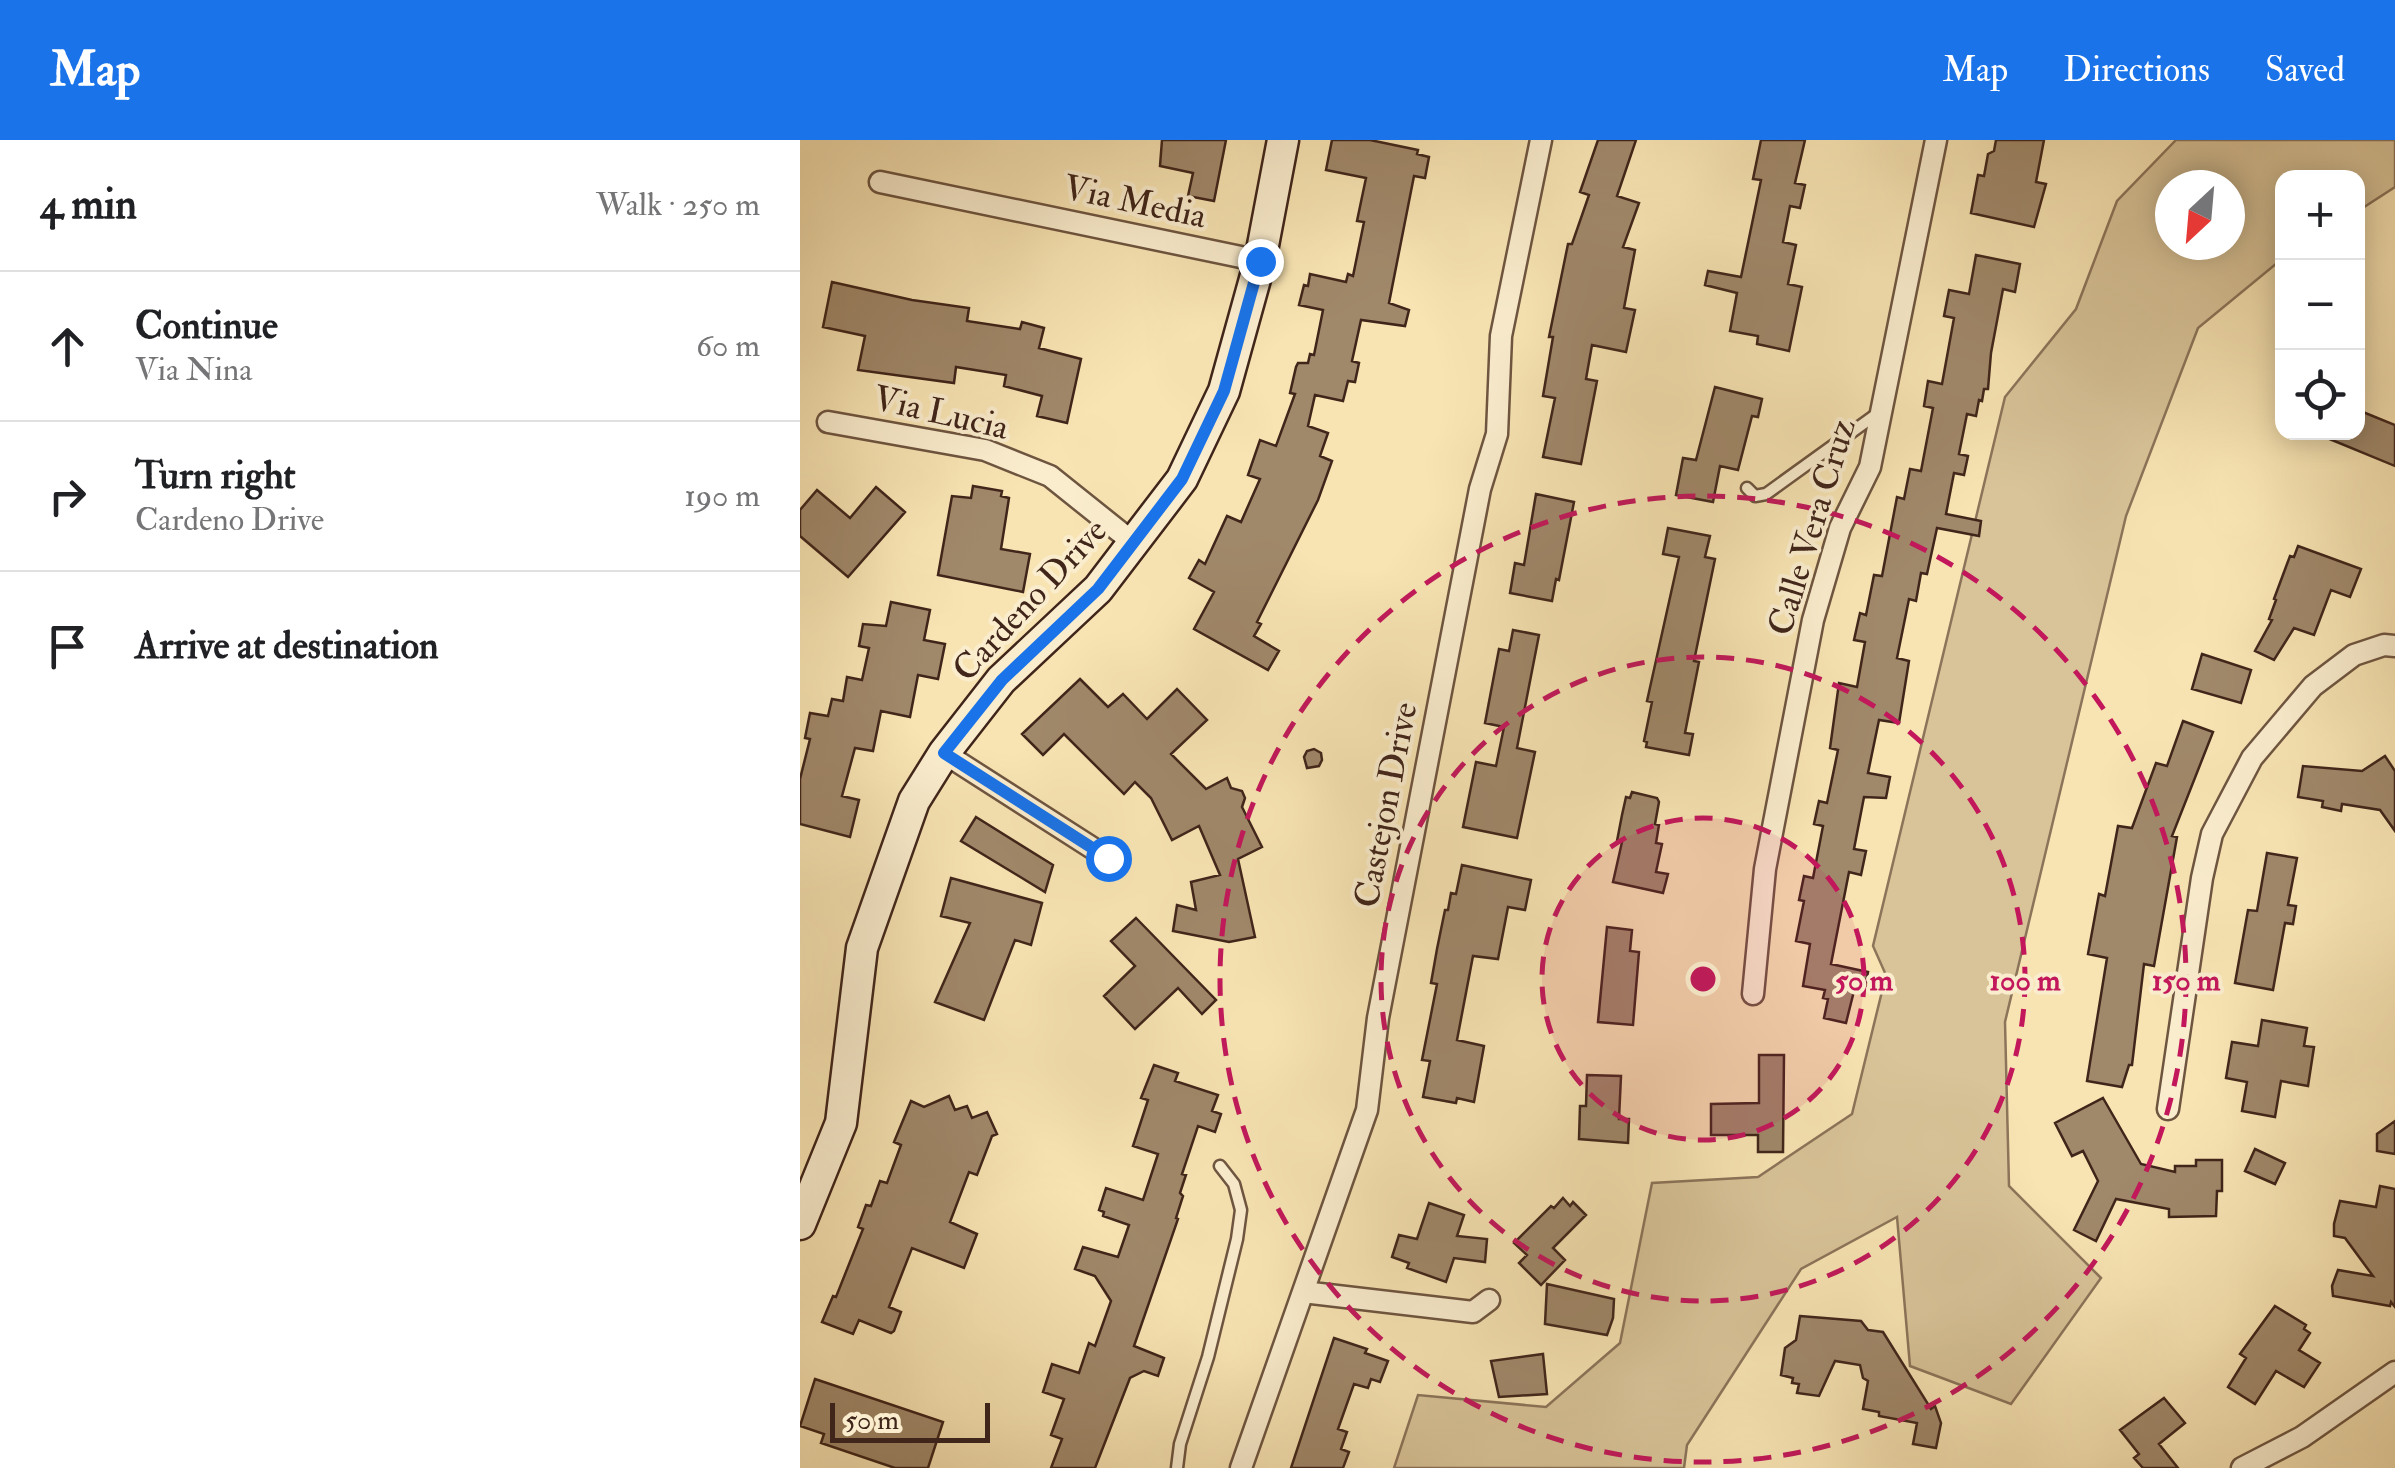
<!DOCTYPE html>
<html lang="en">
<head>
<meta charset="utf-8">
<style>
	body { margin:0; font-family:"IM FELL Double Pica",serif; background:#f2f2f2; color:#202124 }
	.controls { position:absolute; right:30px; top:30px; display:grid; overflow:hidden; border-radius:20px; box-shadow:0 5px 25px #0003 }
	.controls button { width:90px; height:90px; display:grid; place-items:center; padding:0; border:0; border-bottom:2px solid #e0e0e0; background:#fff; color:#202124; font:50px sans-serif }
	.compass { position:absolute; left:1355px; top:30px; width:90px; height:90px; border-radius:50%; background:#fff; box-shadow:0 5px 25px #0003; rotate:206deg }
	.scale { position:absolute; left:30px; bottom:25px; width:160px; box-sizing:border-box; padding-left:10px; border:5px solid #40251a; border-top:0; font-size:28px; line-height:35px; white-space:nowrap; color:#40251a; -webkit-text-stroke:8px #faedce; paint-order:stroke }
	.stop { position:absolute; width:30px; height:30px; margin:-22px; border:8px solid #1a73e8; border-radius:50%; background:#fff }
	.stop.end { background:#1a73e8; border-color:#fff; box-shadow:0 2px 10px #0008 }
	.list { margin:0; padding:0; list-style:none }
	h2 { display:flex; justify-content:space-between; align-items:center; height:130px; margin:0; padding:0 40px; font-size:42px }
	h2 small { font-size:32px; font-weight:400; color:#757577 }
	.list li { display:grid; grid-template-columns:65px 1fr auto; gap:30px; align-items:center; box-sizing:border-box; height:150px; padding:0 40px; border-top:2px solid #e0e0e0 }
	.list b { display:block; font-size:38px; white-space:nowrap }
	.list p { margin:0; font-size:32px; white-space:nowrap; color:#757577 }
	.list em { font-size:32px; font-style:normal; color:#757577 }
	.icon { flex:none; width:55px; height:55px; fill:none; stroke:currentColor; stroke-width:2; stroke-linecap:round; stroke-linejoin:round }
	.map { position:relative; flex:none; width:1595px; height:1328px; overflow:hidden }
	header { display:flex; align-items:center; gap:60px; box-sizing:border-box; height:140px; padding:0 50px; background:#1a73e8; color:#fff }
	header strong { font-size:48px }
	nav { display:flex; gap:55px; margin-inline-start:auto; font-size:35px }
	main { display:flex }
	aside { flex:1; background:#fff }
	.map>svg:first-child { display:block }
	.green { fill:#d9c499; stroke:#8c745a; stroke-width:2.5; fill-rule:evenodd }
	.building { fill:#a0886a; stroke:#40251a; stroke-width:2.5 }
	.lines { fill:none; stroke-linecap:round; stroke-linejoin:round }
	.lane-casing { stroke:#6e5540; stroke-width:15 }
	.street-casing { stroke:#6e5540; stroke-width:25 }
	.secondary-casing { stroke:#40251a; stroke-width:35 }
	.lane { stroke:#faedce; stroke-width:10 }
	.street { stroke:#faedce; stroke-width:20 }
	.secondary { stroke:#faedce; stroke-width:30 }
	.route { stroke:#1a73e8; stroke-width:12 }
	.ring { fill:none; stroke:#c2185b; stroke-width:5; stroke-dasharray:18 12 }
	.labels { text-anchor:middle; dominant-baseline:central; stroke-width:8; stroke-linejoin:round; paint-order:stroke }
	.street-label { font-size:35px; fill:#40251a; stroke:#faedce }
	.centre { fill:#c2185b; stroke:#faedce; stroke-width:5 }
	.ring-label { font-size:30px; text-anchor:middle; font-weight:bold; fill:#c2185b; stroke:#faedce; stroke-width:8; stroke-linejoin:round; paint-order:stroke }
</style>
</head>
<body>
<header>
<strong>Map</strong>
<nav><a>Map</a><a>Directions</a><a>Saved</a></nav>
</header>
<main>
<aside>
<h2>4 min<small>Walk · 250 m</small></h2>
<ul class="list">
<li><svg class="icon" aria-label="ahead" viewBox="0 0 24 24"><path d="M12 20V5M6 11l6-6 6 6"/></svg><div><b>Continue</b><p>Via Nina</p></div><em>60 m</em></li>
<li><svg class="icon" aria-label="right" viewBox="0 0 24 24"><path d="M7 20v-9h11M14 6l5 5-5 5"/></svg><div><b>Turn right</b><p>Cardeno Drive</p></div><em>190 m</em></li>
<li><svg class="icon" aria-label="arrive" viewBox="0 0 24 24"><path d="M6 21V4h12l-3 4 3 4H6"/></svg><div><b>Arrive at destination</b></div></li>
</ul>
</aside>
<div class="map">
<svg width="1595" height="1328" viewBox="0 0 1595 1328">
	<rect width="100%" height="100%" fill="#f8e4b3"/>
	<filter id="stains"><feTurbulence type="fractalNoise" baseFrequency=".002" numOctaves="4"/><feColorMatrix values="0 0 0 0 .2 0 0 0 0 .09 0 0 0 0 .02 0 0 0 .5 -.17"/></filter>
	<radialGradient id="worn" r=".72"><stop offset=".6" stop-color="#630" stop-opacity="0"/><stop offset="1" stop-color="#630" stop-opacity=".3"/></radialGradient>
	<path class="green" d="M 1376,0 L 1595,0 L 1595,47 L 1558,71 L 1558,38 L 1482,38 L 1482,119 L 1398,188 L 1326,376 L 1205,882 L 1209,1046 L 1301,1138 L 1211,1264 L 1110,1226 L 1097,1077 L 1001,1129 L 887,1305 L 884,1328 L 594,1328 L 618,1255 L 746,1267 L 820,1203 L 852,1043 L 958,1037 L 1052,974 L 1086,835 L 1073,806 L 1205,257 L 1276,169 L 1317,61 ZM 1370,45 L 1430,45 L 1430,105 L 1370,105 Z"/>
	<path class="building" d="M 362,0 L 426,0 L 414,61 L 388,56 L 393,33 L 360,26 Z
		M 532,0 L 570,0 L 618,10 L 617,14 L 629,17 L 625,38 L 614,36 L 589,163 L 609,170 L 605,186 L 561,180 L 552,221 L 559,223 L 555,242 L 548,241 L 543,261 L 515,255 L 508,286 L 528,293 L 520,316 L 532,321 L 518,360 L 457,482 L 461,484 L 454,496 L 479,511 L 468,530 L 394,489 L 414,452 L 389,438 L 399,420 L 405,424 L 427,376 L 441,382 L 460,339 L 448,335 L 460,300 L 476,306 L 495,254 L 490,253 L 496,227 L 498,223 L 508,223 L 510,214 L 514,215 L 523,170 L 499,165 L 504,145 L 508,146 L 510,134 L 546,142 L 548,134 L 553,136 L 564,82 L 557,81 L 566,38 L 526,30 Z
		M 798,0 L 836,0 L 817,56 L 839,63 L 823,107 L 835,110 L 824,168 L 835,170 L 826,212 L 792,205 L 786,239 L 797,241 L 781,324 L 743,317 L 755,258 L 743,256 L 753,197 L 749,197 L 768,104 L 772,104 L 789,55 L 780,52 Z
		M 961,0 L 1005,0 L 995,43 L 1005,45 L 1000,68 L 990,66 L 983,102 L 996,105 L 988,144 L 1002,147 L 989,211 L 957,204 L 958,196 L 930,191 L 937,153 L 905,145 L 908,131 L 941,137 L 961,40 L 953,39 Z
		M 1196,0 L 1244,0 L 1236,42 L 1246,44 L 1234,87 L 1171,73 L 1178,35 L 1184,36 L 1188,14 L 1194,11 Z
		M 1176,115 L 1220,124 L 1215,152 L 1203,149 L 1191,213 L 1188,249 L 1184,249 L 1182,261 L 1179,260 L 1176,276 L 1167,274 L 1159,314 L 1168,316 L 1164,335 L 1154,333 L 1146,374 L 1181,381 L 1179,396 L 1137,388 L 1127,434 L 1121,433 L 1116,461 L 1109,459 L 1097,518 L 1109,521 L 1099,583 L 1079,580 L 1068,633 L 1090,637 L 1086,658 L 1064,657 L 1054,709 L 1066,711 L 1061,735 L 1049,732 L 1031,824 L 1068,832 L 1065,848 L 1055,847 L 1046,883 L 1024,878 L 1028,859 L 1023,858 L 1025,850 L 1003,846 L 1010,804 L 996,801 L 1004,761 L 999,760 L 1004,736 L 1013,738 L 1023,686 L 1014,684 L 1019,661 L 1027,663 L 1038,610 L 1030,608 L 1039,543 L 1057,547 L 1065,502 L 1054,500 L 1060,473 L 1066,475 L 1074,435 L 1082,436 L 1097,357 L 1104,359 L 1110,329 L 1121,331 L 1133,268 L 1124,266 L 1128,241 L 1142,244 L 1154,178 L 1144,176 L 1149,150 L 1169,154 Z
		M 32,142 L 112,160 L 169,168 L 167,181 L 220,189 L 222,182 L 244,188 L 239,208 L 281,219 L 267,283 L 237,276 L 242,256 L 204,246 L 206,235 L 156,227 L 154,243 L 58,230 L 65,196 L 23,187 Z
		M 915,247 L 962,259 L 958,277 L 952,276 L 938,330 L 920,326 L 913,362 L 876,355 L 883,318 L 896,320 Z
		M 1558,270 L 1595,285 L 1595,326 L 1515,293 L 1558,292 Z
		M 173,346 L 202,351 L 201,356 L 209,358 L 201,409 L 230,414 L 223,452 L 138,435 L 152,356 L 171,358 Z
		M 76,347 L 105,372 L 48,437 L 0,396 L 0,370 L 17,350 L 50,378 Z
		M 736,354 L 774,362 L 759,440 L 756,439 L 752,461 L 710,453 L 715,423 L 724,425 Z
		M 868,388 L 910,396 L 905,417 L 915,419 L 894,521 L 899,522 L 885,593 L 893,594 L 889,615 L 846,607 L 847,602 L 844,601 L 852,562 L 847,561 L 879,417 L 863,414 Z
		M 1498,406 L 1561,429 L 1550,457 L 1531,450 L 1514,495 L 1494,488 L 1474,520 L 1455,511 L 1472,480 L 1469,479 L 1476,460 L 1474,459 L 1490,416 L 1494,417 Z
		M 91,462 L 130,470 L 124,500 L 145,504 L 138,539 L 118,535 L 110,577 L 81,571 L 73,611 L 55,608 L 42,656 L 59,660 L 50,697 L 0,684 L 0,639 L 10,599 L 5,598 L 10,573 L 28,576 L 32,559 L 43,561 L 47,537 L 62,540 L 69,508 L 59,506 L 63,484 L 86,486 Z
		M 713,490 L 739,495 L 717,608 L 735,612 L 717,698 L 663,687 L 676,622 L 696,626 L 704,587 L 685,583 L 699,509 L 709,511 Z
		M 1402,514 L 1451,530 L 1441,563 L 1392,549 Z
		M 280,539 L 308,567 L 323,554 L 347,579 L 377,549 L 407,580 L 371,614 L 406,649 L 427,638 L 431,648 L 442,651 L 445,658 L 442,667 L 462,707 L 438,719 L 455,797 L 429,802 L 373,791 L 377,765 L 396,770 L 391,742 L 420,735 L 399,686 L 372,700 L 351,658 L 335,642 L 324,654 L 264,594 L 243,615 L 222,594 Z
		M 1383,581 L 1413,592 L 1372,696 L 1377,697 L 1354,826 L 1344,824 L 1332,925 L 1329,925 L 1322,947 L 1287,941 L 1307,818 L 1288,814 L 1299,754 L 1305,756 L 1318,686 L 1332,688 L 1356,623 L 1367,626 Z
		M 514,609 L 521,613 L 522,620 L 519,626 L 507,628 L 504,617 L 507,611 Z
		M 1585,616 L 1595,631 L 1595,691 L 1580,670 L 1542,664 L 1541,671 L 1522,667 L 1523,661 L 1498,657 L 1503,626 L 1562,631 Z
		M 832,652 L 857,658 L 859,662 L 855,684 L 859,685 L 856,703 L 862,704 L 856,732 L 868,734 L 863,753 L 813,742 L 822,702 L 817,701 L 822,675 L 826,657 L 830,658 Z
		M 176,677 L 253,725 L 245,752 L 161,701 Z
		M 1467,713 L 1497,718 L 1488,765 L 1496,766 L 1493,784 L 1485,783 L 1473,850 L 1435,843 L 1448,770 L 1457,771 Z
		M 662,725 L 731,740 L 725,770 L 708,767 L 698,819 L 673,816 L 657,900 L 684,906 L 674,962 L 657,958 L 656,963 L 623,957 L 630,921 L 622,920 L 637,844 L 631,843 L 637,809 L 645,770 L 648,770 L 651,753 L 656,754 Z
		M 151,738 L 242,763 L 231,805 L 215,800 L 184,880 L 135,862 L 170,783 L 141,776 Z
		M 336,778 L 416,860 L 402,874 L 378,848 L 335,889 L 304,856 L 335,826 L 311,801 Z
		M 807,787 L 832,790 L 830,811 L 839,812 L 833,885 L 798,882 Z
		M 1462,880 L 1507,888 L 1504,906 L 1514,907 L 1508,946 L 1481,941 L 1475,977 L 1442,971 L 1447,942 L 1426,938 L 1432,902 L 1458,906 Z
		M 959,915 L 984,915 L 983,1012 L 958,1012 L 958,995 L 911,995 L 911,964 L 959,963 Z
		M 354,925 L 378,933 L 375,941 L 418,955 L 412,971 L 421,974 L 415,992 L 398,986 L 382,1034 L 386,1035 L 380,1053 L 383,1056 L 376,1078 L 378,1079 L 334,1206 L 364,1218 L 358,1236 L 344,1231 L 330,1238 L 295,1328 L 251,1328 L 262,1299 L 251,1295 L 264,1259 L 243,1252 L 252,1224 L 279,1233 L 289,1203 L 295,1206 L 311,1161 L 295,1136 L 275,1129 L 283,1107 L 318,1117 L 329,1085 L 303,1076 L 304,1072 L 299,1070 L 306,1048 L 343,1060 L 358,1014 L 333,1006 L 348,960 L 341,958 Z
		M 787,935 L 821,936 L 819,979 L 829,979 L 828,1003 L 779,999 L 780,966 L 786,966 Z
		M 149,956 L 155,970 L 167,966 L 172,978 L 187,972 L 197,994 L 192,996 L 177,1035 L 169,1032 L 150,1082 L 177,1094 L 164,1128 L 112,1108 L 89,1167 L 101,1172 L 94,1191 L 91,1193 L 59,1180 L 53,1194 L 22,1182 L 33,1156 L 36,1157 L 63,1089 L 58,1087 L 66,1065 L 71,1066 L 80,1041 L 87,1043 L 101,1005 L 94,1002 L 111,961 L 124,967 Z
		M 1303,958 L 1341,1024 L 1375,1032 L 1375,1026 L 1396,1026 L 1396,1020 L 1422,1020 L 1422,1051 L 1417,1051 L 1416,1076 L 1369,1077 L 1369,1069 L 1316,1059 L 1296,1101 L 1274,1090 L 1298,1041 L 1283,1011 L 1272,1016 L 1255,983 Z
		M 1595,981 L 1595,1014 L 1577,1011 L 1577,994 Z
		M 1455,1009 L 1485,1023 L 1475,1044 L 1445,1031 Z
		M 1580,1046 L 1595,1049 L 1595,1167 L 1591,1162 L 1590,1166 L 1533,1156 L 1532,1146 L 1538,1130 L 1573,1136 L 1545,1098 L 1534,1096 L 1534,1084 L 1540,1061 L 1576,1067 Z
		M 763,1058 L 770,1066 L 773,1062 L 786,1075 L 753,1108 L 765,1120 L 741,1145 L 719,1123 L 727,1115 L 714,1103 L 751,1066 L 754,1068 Z
		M 629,1063 L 664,1075 L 657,1096 L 687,1099 L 685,1122 L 654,1118 L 646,1142 L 607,1128 L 609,1123 L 592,1117 L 599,1095 L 617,1099 Z
		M 747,1144 L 814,1159 L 813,1178 L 807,1195 L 745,1184 Z
		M 1475,1166 L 1506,1185 L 1504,1189 L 1510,1193 L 1499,1210 L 1520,1223 L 1504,1247 L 1476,1231 L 1455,1264 L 1428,1247 L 1446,1218 L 1440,1214 Z
		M 1000,1176 L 1061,1181 L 1068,1190 L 1083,1192 L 1131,1269 L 1135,1266 L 1141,1283 L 1136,1308 L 1113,1304 L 1117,1283 L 1079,1276 L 1079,1272 L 1063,1269 L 1068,1241 L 1063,1238 L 1060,1225 L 1035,1221 L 1019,1256 L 997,1253 L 999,1244 L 992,1243 L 993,1238 L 981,1235 L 985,1208 L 996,1200 Z
		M 534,1198 L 567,1209 L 565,1213 L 588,1221 L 580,1242 L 571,1239 L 568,1248 L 554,1244 L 538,1289 L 547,1292 L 541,1309 L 549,1312 L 543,1328 L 491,1328 Z
		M 743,1214 L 747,1254 L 699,1257 L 691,1221 Z
		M 15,1239 L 143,1282 L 128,1328 L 95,1328 L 21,1303 L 24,1294 L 0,1286 Z
		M 1364,1258 L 1385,1283 L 1359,1304 L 1378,1328 L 1343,1328 L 1334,1318 L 1339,1314 L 1320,1290 Z"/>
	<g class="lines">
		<defs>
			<path id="lane" d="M 947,348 L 955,356 L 966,354 L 1081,271
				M 377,1328 L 380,1304 L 408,1217 L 437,1099 L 441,1070 L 434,1044 L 420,1026"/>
			<path id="street" d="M 80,42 L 460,121
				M 28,282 L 185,310 L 250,336 L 335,404
				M 144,613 L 308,718
				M 953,854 L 965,729 L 1013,480 L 1040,388 L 1070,327 L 1136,0
				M 1368,969 L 1402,738 L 1412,694 L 1452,618 L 1513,546 L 1554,515 L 1584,505 L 1595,506
				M 503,1152 L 673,1172 L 689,1160
				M 441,1328 L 567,970 L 578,878 L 680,349 L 697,294 L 701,196 L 741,0
				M 1442,1328 L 1502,1297 L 1595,1232"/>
			<path id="secondary" d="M 0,1084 L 41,983 L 62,808 L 114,661 L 144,613 L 201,540 L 298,449 L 382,339 L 424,251 L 460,121 L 483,0"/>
		</defs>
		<use href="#lane" class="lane-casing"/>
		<use href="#street" class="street-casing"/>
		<use href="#secondary" class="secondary-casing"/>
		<use href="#lane" class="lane"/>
		<use href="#street" class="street"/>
		<use href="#secondary" class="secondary"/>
	</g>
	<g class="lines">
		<path class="route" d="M 308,718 L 144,613 L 202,540 L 298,449 L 382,339 L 424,251 L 460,121"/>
	</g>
	<circle cx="903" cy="839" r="161" fill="#c2185b" fill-opacity=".12"/>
	<g class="ring">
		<circle cx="903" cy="839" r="161"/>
		<circle cx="903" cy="839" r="322"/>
		<circle cx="903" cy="839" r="483"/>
	</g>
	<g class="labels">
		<g class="street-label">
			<text transform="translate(335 62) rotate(12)">Via Media</text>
			<text transform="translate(141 273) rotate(13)">Via Lucia</text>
			<text transform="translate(1012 387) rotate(-73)">Calle Vera Cruz</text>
			<text transform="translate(230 460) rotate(-47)">Cardeno Drive</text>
			<text transform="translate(586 665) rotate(-79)">Castejon Drive</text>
		</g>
	</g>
	<circle cx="903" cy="839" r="15" class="centre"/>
	<g class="ring-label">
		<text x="1064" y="850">50 m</text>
		<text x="1225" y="850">100 m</text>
		<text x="1386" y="850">150 m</text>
	</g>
	<rect width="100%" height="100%" filter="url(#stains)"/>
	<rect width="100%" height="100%" fill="url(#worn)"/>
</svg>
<div class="controls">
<button>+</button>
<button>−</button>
<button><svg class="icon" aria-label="locate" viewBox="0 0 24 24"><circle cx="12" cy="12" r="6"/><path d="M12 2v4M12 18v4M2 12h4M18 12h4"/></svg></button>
</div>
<svg class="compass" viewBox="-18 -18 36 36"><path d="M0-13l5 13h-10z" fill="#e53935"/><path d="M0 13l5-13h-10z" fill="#757577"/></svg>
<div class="scale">50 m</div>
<div class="stop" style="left:308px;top:718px"></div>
<div class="stop end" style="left:460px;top:121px"></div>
</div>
</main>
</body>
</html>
